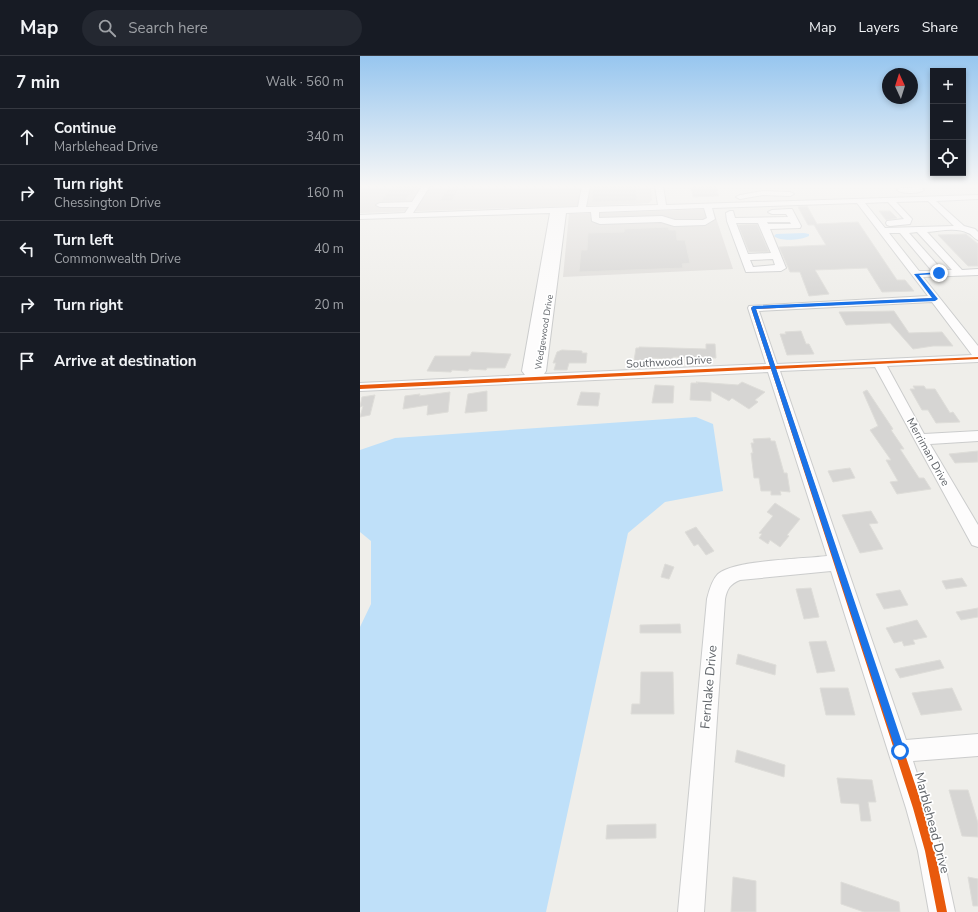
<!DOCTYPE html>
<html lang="en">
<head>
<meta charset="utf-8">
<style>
	body { margin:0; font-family:"Nunito Sans",sans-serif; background:#242831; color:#f1f3f6 }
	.controls { position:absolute; right:12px; top:12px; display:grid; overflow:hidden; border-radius:0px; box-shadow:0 2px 6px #0003 }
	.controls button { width:36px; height:36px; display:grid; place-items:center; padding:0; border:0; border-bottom:1px solid #363941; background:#171b24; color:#f1f3f6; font:20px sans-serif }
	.compass { position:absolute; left:522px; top:12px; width:36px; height:36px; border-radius:50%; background:#171b24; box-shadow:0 2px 6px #0003; rotate:356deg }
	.stop { position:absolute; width:12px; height:12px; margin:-9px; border:3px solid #1a73e8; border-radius:50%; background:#fff }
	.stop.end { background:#1a73e8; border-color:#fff; box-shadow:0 1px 4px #0008 }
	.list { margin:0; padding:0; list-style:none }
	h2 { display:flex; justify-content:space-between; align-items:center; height:52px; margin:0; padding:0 16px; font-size:17px }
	h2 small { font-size:13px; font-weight:400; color:#9ea1a6 }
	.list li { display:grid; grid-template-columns:26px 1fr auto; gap:12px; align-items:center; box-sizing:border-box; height:56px; padding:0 16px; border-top:1px solid #363941 }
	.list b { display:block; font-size:15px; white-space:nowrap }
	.list p { margin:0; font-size:13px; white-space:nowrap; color:#9ea1a6 }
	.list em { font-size:13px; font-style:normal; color:#9ea1a6 }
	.icon { flex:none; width:22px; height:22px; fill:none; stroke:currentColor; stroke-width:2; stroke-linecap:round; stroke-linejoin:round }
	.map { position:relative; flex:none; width:618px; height:856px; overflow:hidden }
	header { display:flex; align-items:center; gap:24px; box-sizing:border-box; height:56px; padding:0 20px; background:#171b24; border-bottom:1px solid #363941 }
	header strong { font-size:19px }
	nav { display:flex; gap:22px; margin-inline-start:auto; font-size:14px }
	.search { width:280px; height:36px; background:#242831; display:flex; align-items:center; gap:10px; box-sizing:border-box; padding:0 14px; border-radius:22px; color:#9ea1a6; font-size:15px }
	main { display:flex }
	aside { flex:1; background:#171b24 }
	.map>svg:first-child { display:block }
	.industrial { fill:#dfddda }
	.water { fill:#bfe0f9 }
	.building { fill:#d6d5d3; stroke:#deddd9 }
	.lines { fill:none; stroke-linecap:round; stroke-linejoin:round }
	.minor-casing { stroke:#cbcccc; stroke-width:2 }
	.minor { fill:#fdfcfc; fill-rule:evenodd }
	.cycleway-casing { stroke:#fff; stroke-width:2 }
	.cycleway { fill:#e8590c; fill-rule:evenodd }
	.route { fill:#1a73e8 }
	.labels { text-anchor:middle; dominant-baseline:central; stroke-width:3.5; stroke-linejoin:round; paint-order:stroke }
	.far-street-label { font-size:9px; fill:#5f6368; stroke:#fff }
	.street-label { font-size:11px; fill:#5f6368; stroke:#fff }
	.near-street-label { font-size:13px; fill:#5f6368; stroke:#fff }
</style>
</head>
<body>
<header>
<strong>Map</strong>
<div class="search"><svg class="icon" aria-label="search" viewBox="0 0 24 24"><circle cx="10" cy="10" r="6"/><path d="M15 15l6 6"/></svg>Search here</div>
<nav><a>Map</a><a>Layers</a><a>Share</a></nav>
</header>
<main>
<aside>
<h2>7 min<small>Walk · 560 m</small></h2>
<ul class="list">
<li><svg class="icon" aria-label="ahead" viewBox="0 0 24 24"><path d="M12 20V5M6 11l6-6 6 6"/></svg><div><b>Continue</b><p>Marblehead Drive</p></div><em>340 m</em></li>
<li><svg class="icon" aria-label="right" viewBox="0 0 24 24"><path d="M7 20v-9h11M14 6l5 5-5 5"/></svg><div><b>Turn right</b><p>Chessington Drive</p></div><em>160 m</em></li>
<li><svg class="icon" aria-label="left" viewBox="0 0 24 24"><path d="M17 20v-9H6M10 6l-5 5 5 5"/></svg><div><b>Turn left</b><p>Commonwealth Drive</p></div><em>40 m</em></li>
<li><svg class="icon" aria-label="right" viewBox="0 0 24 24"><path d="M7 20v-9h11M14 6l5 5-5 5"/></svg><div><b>Turn right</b></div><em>20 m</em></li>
<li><svg class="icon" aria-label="arrive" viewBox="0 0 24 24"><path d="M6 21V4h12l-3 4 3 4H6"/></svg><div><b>Arrive at destination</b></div></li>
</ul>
</aside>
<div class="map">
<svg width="618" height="856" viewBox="0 0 618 856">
	<rect width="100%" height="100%" fill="#efeeea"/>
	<path class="industrial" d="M 0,130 L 291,130 L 292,144 L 289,147 L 275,148 L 0,157 Z
		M 353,153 L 373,213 L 203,221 L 209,158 Z"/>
	<path class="water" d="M 444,177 L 449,178 L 449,180 C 441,184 421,186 414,180 L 416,178 Z
		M 336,361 L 353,368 L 363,435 L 305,446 L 268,477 L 186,856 L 0,856 L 0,571 L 11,548 L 11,485 L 0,476 L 0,394 L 35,382 Z"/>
	<path class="building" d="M 33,130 L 57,130 L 52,139 L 49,139 L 45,145 L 21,145 Z
		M 232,130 L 276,130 L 277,145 L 232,146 Z
		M 345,130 L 356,130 L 359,140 L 333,141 L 331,131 Z
		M 88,131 L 99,131 L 92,145 L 80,145 Z
		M 447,150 L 457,168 L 498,166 L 537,224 L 545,224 L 554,235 L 522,236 L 507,212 L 455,214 L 469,238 L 449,240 L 440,216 L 430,216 L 419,191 L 466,189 L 454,169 L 448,169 L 438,151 Z
		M 519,155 L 530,155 L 537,162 L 526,164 Z
		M 397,168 L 409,196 L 389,196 L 378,169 Z
		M 308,171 L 309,174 L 316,174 L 317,184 L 325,184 L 330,207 L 322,208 L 323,212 L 219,216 L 221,194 L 227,194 L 228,177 L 264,176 L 264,173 Z
		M 606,178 L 618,188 L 618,210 L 608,210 L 578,179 Z
		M 534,255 L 549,277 L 582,276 L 593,290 L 573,290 L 553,293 L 530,267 L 486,269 L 479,256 Z
		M 441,275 L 446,288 L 449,288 L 454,298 L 427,299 L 420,278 L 426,278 L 425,276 Z
		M 346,288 L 355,288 L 356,302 L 313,301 L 313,303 L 291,302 L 291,306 L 274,305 L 276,292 L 279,292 L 279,291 L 346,293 Z
		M 202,294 L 222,295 L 222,297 L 227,297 L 226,307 L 209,307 L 207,314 L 194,314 L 196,307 L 193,307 L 197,296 Z
		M 112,296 L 151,298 L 145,312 L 127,312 L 126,314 L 109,313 L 108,315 L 92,314 L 91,316 L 67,315 L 75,300 L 110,300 Z
		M 336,326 L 378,329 L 382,326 L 405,336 L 395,344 L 398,346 L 389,353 L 372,342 L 369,345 L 351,335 L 351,345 L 330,344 L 331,327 L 338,327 Z
		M 295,329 L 314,330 L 313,347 L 292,347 Z
		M 553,330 L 564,330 L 566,333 L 575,333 L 590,357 L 593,356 L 600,366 L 576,367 L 568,354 L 562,354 L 550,333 L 555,333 Z
		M 507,334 L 533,373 L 531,374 L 544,393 L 540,393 L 559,422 L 564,422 L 571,433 L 537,438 L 530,426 L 538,425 L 526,404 L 531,404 L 510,374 L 518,370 L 503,336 Z
		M 127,335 L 127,355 L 105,357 L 108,338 Z
		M 90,336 L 88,356 L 67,359 L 68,349 L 43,353 L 45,340 L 60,338 L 59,340 Z
		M 221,336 L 240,337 L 238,350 L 217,349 Z
		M 15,339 L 10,359 L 0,361 L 3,350 L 0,351 L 2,341 Z
		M 410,382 L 411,385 L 415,385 L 424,417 L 427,417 L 430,436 L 420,435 L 421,439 L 411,439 L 411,435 L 401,435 L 399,422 L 394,422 L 391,397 L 393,397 L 391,387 L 394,387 L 393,383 Z
		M 618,395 L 618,406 L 595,407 L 589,398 Z
		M 490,412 L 495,422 L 473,426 L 468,415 Z
		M 415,447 L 440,463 L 427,479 L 429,480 L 420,491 L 410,484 L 408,488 L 399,482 L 402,478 L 399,477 L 413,460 L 407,456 Z
		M 511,455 L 518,467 L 509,468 L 523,493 L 500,497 L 482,459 Z
		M 336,471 L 354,495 L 346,499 L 338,488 L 334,490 L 325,476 Z
		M 305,508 L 314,511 L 309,523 L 301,521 Z
		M 602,522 L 607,530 L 586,533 L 582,525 Z
		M 451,532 L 459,561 L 444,563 L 436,533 Z
		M 540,534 L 548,549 L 524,553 L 516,538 Z
		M 618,552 L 618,561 L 601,564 L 596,556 Z
		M 557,564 L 567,581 L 553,584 L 555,588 L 544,590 L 542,585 L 534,587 L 526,572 Z
		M 320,568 L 321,577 L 280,577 L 280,569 Z
		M 466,585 L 475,615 L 457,617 L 449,586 Z
		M 378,598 L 416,609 L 415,619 L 376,608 Z
		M 580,604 L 584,612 L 540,622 L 535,613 Z
		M 281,616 L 313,616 L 314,658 L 271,658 L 272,648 L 280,648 Z
		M 460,632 L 488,632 L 495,659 L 466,659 Z
		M 592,632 L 602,654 L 561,659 L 552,637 Z
		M 377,694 L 425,709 L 424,721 L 375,706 Z
		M 477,722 L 512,724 L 516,746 L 508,746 L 511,765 L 501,765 L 499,748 L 481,747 Z
		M 589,734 L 608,734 L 618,767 L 618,781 L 602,780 Z
		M 296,768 L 296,782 L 246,783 L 247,769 Z
		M 373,821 L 396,825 L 396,856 L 371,856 Z
		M 608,821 L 618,823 L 618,850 L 613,850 Z
		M 481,826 L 539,846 L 540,856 L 504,856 L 481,848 Z"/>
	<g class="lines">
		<defs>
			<path id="minor" d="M 62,130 L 70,130 L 53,157 L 218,151 L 222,130 L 230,130 L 226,151 L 298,149 L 295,130 L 303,130 L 306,149 L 618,139 L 618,143 L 576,145 L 604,170 L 615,173 L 618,176 L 618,184 C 613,182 612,178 608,177 C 597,171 579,175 567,176 L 602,214 L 618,213 L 618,219 L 563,221 L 618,290 L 618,306 L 527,310 L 564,378 L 618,375 L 618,385 L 570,388 L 618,469 L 618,491 L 612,489 L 515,311 L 420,315 L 546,684 L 618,678 L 618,700 L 553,705 L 582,795 L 595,856 L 569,856 L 558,795 L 546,752 L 471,515 L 380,524 C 370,528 367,533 365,543 L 344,856 L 318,856 L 347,543 C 349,535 352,524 358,518 C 374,504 443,503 467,500 L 408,316 L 0,335 L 0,327 L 165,319 L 162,315 L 190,157 L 0,163 L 0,159 L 45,157 L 49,151 L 20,151 L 16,149 L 20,147 L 52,146 ZM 568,145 L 594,170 L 525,172 L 505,147 L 528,146 L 544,163 L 527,165 L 526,167 L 527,169 L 530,170 L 550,168 L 552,163 L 536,146 ZM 497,147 L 568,240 L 389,250 L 388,252 L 406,308 L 184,318 L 186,315 L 206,157 L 231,156 L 232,165 L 240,168 L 301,166 L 314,170 L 345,169 L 355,163 L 352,152 ZM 344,152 L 347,162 L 343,164 L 315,164 L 302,160 L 239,162 L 239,156 ZM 557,176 L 592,214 L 582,214 L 549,177 ZM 529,177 L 540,177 L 572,215 L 559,215 ZM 572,246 L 612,299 L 417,308 L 399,255 Z
				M 552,130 L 560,130 L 564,134 C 559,138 542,138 537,134 L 541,132 L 553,132 Z
				M 403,135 L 430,136 L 434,138 L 430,140 L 403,139 L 380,143 L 376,141 L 380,139 Z
				M 429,153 L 432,153 L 441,170 L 440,172 L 410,173 L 426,212 L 421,215 L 386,216 L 367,165 L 366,157 L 370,155 L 373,155 L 375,162 L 428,161 L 426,158 L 412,158 L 408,156 L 412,154 ZM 407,166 L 430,166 L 431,168 L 408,168 ZM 376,167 L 398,167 L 411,197 L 388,198 ZM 413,203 L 415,209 L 393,211 L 390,204 Z"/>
		</defs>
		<use href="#minor" class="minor-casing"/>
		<use href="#minor" class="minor"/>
		<defs>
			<path id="cycleway" d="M 575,242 L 577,243 L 576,244 L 396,253 L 415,310 L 618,301 L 618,303 L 416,313 L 563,752 L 575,795 L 587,856 L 577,856 L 565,795 L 553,752 L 411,313 L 0,333 L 0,329 L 410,310 L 391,252 L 392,251 Z"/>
		</defs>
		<use href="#cycleway" class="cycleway-casing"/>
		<use href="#cycleway" class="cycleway"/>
	</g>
	<linearGradient id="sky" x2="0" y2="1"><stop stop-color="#97c6ef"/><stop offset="0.52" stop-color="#f8f7f6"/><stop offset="1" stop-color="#f8f7f6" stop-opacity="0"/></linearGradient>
	<rect width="618" height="250" fill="url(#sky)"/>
	<path class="route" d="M 580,216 L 579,218 L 559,219 L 578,243 L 575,245 L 396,253 L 545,695 L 544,699 L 540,700 L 537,699 L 536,695 L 391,252 L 393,250 L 572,242 L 554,218 Z"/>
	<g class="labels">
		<g class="far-street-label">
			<text transform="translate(184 276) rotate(-81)">Wedgewood Drive</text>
		</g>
		<g class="street-label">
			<text transform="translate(309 306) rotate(-3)">Southwood Drive</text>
			<text transform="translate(568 396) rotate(61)">Merriman Drive</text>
		</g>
		<g class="near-street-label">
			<text transform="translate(349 631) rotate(-85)">Fernlake Drive</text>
			<text transform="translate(572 767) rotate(75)">Marblehead Drive</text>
		</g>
	</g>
</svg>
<div class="controls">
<button>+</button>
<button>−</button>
<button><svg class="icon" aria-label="locate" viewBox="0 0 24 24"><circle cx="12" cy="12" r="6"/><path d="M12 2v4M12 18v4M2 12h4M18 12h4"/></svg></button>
</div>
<svg class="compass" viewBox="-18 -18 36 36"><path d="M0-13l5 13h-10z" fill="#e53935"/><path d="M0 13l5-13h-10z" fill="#9ea1a6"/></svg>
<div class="stop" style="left:540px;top:695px"></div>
<div class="stop end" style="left:579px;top:217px"></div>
</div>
</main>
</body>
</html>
